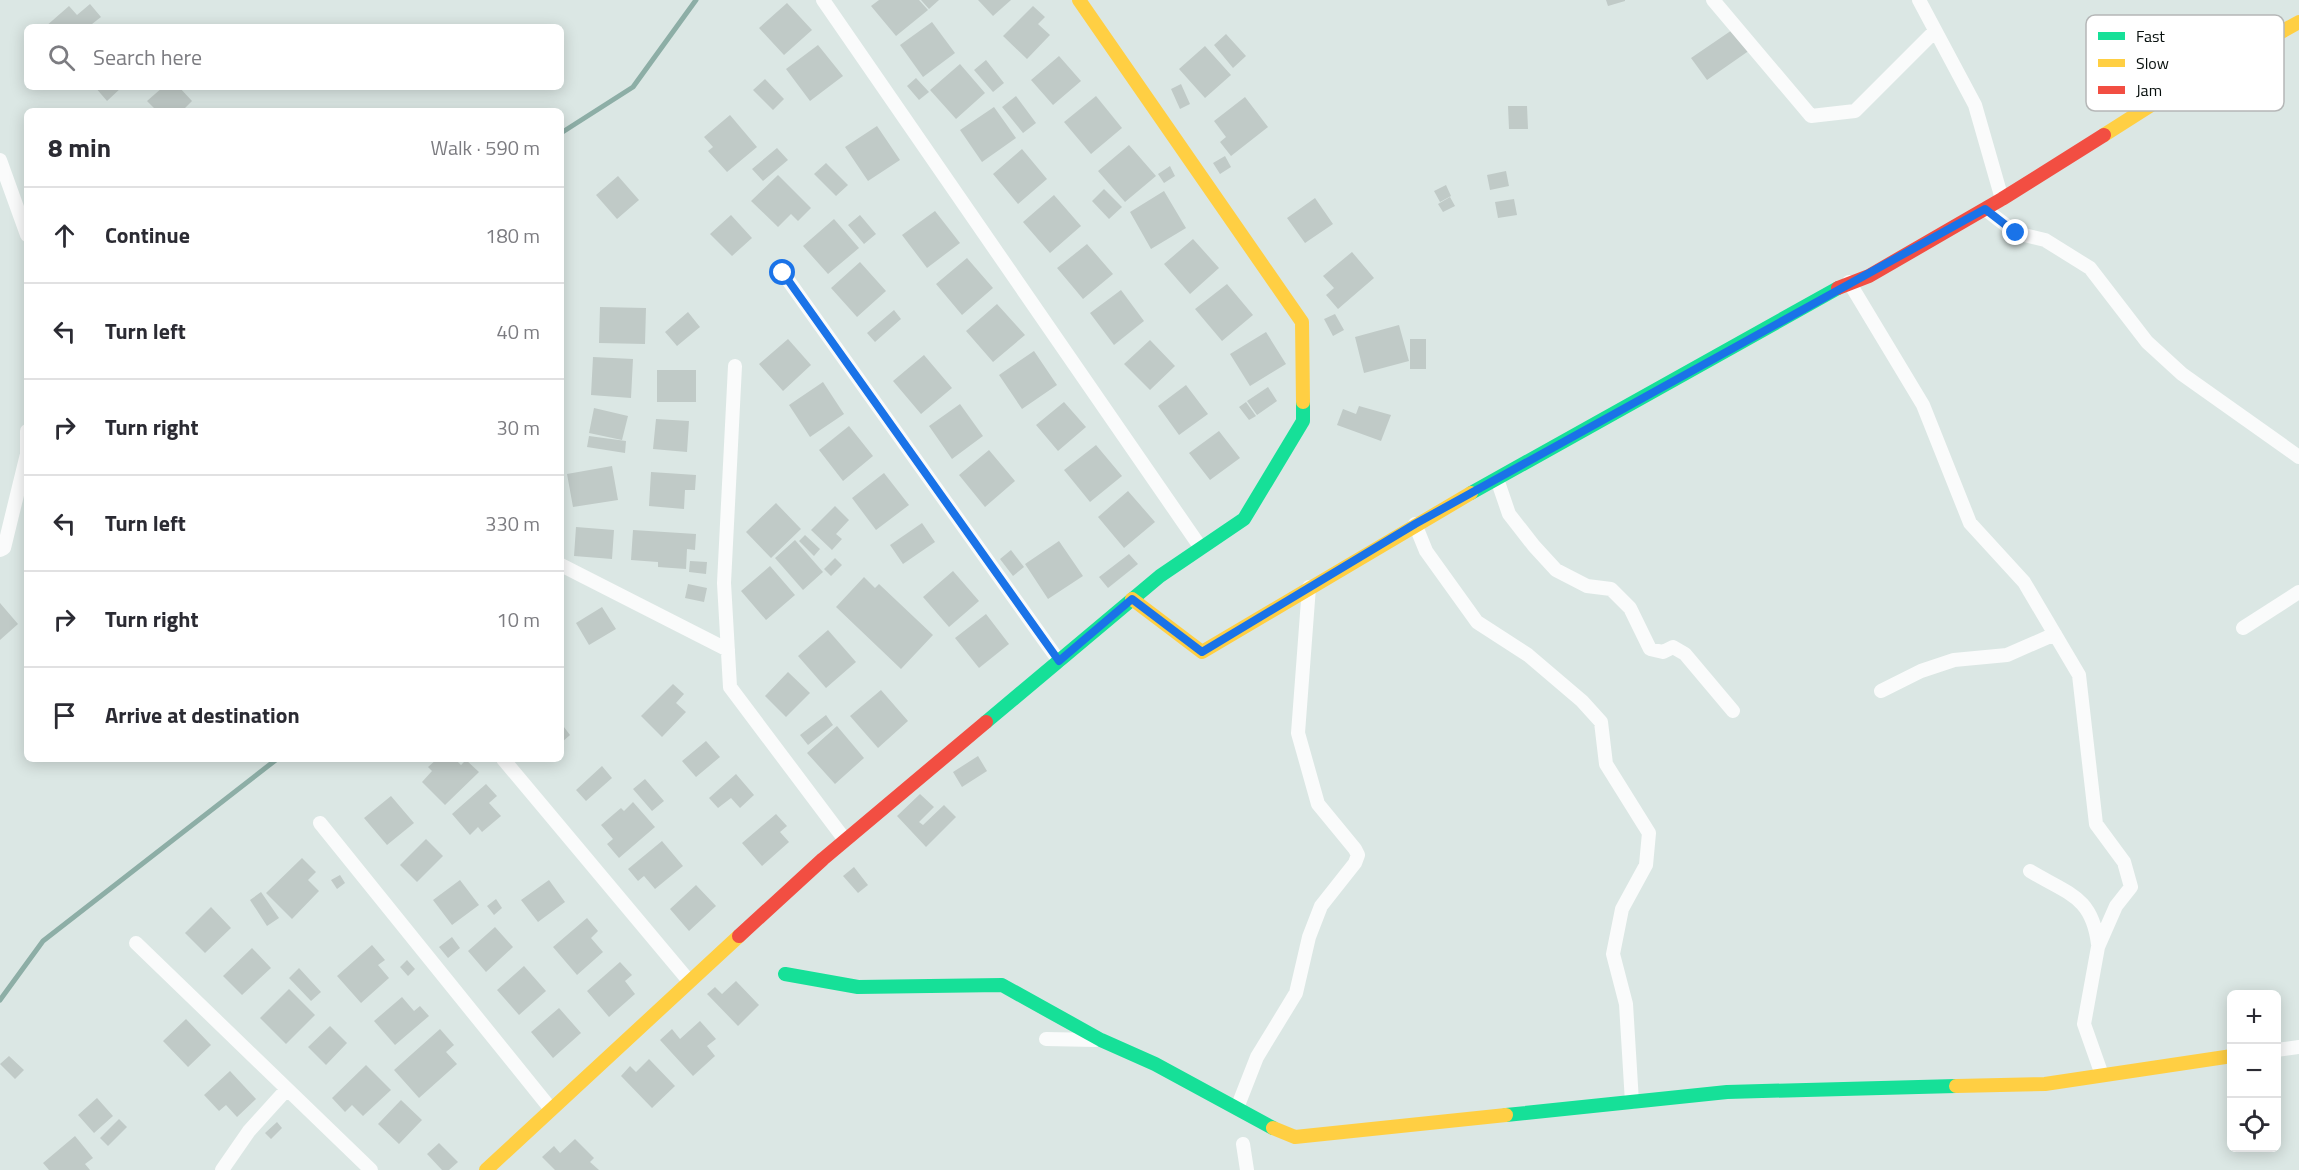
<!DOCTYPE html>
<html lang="en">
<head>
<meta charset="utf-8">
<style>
	body { margin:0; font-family:"Titillium Web",sans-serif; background:#f2f2f3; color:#2b2b33 }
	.controls { position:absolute; right:18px; bottom:18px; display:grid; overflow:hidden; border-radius:9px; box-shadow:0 3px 15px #0003 }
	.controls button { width:54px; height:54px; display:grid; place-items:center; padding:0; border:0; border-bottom:2px solid #e1e1e2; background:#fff; color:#2b2b33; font:30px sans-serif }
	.stop { position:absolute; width:18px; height:18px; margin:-14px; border:4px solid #1a73e8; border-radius:50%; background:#fff }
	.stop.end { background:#1a73e8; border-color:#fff; box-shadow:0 2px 6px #0008 }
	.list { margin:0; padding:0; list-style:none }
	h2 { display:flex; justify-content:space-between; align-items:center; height:78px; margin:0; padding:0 24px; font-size:26px }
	h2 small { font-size:20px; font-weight:400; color:#7c7c81 }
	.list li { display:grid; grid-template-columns:39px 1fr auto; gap:18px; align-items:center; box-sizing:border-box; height:96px; padding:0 24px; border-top:2px solid #e1e1e2 }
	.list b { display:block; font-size:22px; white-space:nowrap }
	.list em { font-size:20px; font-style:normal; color:#7c7c81 }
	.icon { flex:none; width:33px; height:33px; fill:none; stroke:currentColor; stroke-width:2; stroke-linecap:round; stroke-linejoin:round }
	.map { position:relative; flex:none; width:2299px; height:1170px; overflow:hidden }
	.search { position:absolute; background:#fff; box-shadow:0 3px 15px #0003; left:24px; top:24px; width:540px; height:66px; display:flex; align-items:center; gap:15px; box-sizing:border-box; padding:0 21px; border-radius:9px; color:#7c7c81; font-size:22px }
	.panel { position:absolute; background:#fff; box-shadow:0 3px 15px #0003; left:24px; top:108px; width:540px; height:654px; border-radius:9px }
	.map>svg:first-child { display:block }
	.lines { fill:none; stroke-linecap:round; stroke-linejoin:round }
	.stream { stroke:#8daea6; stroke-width:5 }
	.building { fill:#c0cac7 }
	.street { stroke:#fafbfb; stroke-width:14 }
	.fast { stroke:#16e098; stroke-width:14 }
	.slow { stroke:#ffcf43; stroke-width:14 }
	.jam { stroke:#f24e42; stroke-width:14 }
	.route { stroke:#1a73e8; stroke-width:8 }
	.key { fill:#fff; stroke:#b5b7b7; stroke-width:1.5 }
	.key-label { font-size:16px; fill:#08100e }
</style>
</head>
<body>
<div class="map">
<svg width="2299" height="1170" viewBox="0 0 2299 1170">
	<rect width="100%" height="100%" fill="#dbe7e4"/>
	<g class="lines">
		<path class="stream" d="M 561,133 L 633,87 L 696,0
			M 0,1000 L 43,941 L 277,759"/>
	</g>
	<path class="building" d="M 879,0 L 919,0 L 928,10 L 896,36 L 871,6 Z
		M 921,0 L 939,0 L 929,9 Z
		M 978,0 L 1011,0 L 993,16 Z
		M 1606,0 L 1625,0 L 1625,1 L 1608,6 Z
		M 787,3 L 812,30 L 784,55 L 759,28 Z
		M 90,4 L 101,17 L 92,24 L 94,27 L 45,27 L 69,6 L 77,15 Z
		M 1033,6 L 1045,17 L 1038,24 L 1050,35 L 1027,59 L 1003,36 Z
		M 932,22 L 955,53 L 923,77 L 900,45 Z
		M 1735,28 L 1750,50 L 1707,80 L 1691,58 Z
		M 1226,34 L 1246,56 L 1233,68 L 1214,45 Z
		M 818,45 L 843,76 L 810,101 L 786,69 Z
		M 1205,46 L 1231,75 L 1205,98 L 1179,69 Z
		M 1059,56 L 1081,81 L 1053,105 L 1031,80 Z
		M 986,60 L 1004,83 L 993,92 L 974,70 Z
		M 960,64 L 985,93 L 956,119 L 930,90 Z
		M 916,78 L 929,92 L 919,100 L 907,86 Z
		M 765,79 L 784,99 L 773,110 L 753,90 Z
		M 1181,84 L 1190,104 L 1180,109 L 1171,89 Z
		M 95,87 L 122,87 L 107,101 Z
		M 163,87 L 179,87 L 192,101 L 182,111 L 157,111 L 147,101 Z
		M 1016,96 L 1036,123 L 1023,133 L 1002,107 Z
		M 1096,96 L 1122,128 L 1091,154 L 1064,122 Z
		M 1245,97 L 1268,127 L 1231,156 L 1220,142 L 1226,137 L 1214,121 Z
		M 1508,106 L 1527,106 L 1528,129 L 1509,129 Z
		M 994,107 L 1016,138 L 982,162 L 960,130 Z
		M 730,115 L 757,147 L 727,172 L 708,151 L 713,147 L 704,137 Z
		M 877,126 L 900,160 L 868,181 L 845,147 Z
		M 1129,145 L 1156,176 L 1125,202 L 1098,171 Z
		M 777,148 L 788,160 L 763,181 L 752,169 Z
		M 1022,149 L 1047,179 L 1018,204 L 993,174 Z
		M 1225,156 L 1231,167 L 1220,174 L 1213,163 Z
		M 826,163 L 848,185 L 836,196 L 814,174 Z
		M 1170,166 L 1175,176 L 1164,183 L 1158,174 Z
		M 1506,171 L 1509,186 L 1490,190 L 1487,175 Z
		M 778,175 L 811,208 L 798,221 L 791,214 L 778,227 L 751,201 Z
		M 618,176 L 639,200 L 617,219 L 596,195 Z
		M 1446,185 L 1451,196 L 1440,202 L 1434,191 Z
		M 1104,189 L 1122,207 L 1109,219 L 1092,201 Z
		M 1164,191 L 1186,228 L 1151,249 L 1130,212 Z
		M 1054,195 L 1081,226 L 1050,253 L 1023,222 Z
		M 1450,197 L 1455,206 L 1443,212 L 1438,204 Z
		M 1315,198 L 1333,224 L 1305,243 L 1287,218 Z
		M 1514,199 L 1517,215 L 1498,218 L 1495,202 Z
		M 935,211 L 960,243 L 927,268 L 902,235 Z
		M 731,215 L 752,238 L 732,256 L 710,234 Z
		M 860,215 L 876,234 L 864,244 L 848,225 Z
		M 834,219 L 859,248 L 828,274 L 803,246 Z
		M 1193,239 L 1219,268 L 1190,294 L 1164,264 Z
		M 1087,244 L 1113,274 L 1083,299 L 1057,268 Z
		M 1352,252 L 1374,278 L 1338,309 L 1326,295 L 1334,288 L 1323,276 Z
		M 967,258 L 993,288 L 962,315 L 936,284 Z
		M 860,262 L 886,291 L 857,317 L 831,288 Z
		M 1227,284 L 1253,315 L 1222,341 L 1195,309 Z
		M 1121,290 L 1144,321 L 1114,345 L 1090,313 Z
		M 997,304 L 1025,335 L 993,362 L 966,331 Z
		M 600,307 L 646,308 L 645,344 L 599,343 Z
		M 894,310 L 901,319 L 875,342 L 867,333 Z
		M 688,312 L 700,327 L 677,346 L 665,332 Z
		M 1335,314 L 1344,330 L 1333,336 L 1324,319 Z
		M 1399,325 L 1409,361 L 1364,373 L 1355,337 Z
		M 1266,332 L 1286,364 L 1250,386 L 1230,354 Z
		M 788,339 L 811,365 L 783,391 L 759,364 Z
		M 1410,339 L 1426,339 L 1426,369 L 1410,369 Z
		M 1150,340 L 1175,366 L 1150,390 L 1124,364 Z
		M 1034,351 L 1057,385 L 1022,409 L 999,375 Z
		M 924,355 L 952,388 L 921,414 L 893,381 Z
		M 593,357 L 633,359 L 631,398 L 591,395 Z
		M 657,370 L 696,370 L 696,402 L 657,402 Z
		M 823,382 L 844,414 L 810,437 L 789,405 Z
		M 1186,385 L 1208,414 L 1179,435 L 1158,406 Z
		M 1268,387 L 1277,401 L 1257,415 L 1247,401 Z
		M 1064,402 L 1086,427 L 1058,451 L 1036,425 Z
		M 1246,402 L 1256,416 L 1249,420 L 1239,407 Z
		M 960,404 L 983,436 L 952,459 L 929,426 Z
		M 1359,406 L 1391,415 L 1381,441 L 1337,425 L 1343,409 L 1356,414 Z
		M 594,408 L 628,416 L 622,440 L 589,433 Z
		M 656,419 L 689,421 L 687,452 L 653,449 Z
		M 849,426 L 873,456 L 843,481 L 819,450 Z
		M 1219,431 L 1240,458 L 1210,480 L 1189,453 Z
		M 589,436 L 626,441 L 625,453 L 587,447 Z
		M 1096,445 L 1122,476 L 1090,502 L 1064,470 Z
		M 989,450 L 1015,481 L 985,507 L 959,475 Z
		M 612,466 L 618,500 L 573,507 L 567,474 Z
		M 651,472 L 696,475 L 695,490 L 685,490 L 684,509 L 649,506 Z
		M 884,473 L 909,505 L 876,530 L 852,498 Z
		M 1128,491 L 1155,522 L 1124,548 L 1098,517 Z
		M 776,503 L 801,529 L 771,558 L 746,532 Z
		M 835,506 L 849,520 L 836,534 L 842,539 L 832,550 L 811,530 Z
		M 922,523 L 935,542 L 903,564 L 890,545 Z
		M 576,527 L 614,530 L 612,559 L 574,556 Z
		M 633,530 L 696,534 L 695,550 L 687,549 L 686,569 L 658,567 L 658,562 L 631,560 Z
		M 805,535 L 820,549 L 814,556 L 799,541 Z
		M 795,540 L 823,572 L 803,590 L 775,558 Z
		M 1059,541 L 1083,576 L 1048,599 L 1025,564 Z
		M 1011,550 L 1024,567 L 1013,576 L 1000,559 Z
		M 1129,554 L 1138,564 L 1108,588 L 1099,577 Z
		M 835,558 L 842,565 L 831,576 L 824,569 Z
		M 690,561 L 707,562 L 706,574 L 689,572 Z
		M 770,566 L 795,595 L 766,620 L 741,591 Z
		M 953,571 L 979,601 L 949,627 L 923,597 Z
		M 864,577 L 875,588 L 879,584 L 933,635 L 901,669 L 836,607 Z
		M 688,584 L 707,588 L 704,602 L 685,598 Z
		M 0,603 L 18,624 L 0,640 Z
		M 602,607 L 616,629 L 589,645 L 576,623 Z
		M 986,614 L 1009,644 L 979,668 L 955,638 Z
		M 828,630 L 856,662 L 826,688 L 798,656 Z
		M 788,672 L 810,693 L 786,717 L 765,696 Z
		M 673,684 L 684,694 L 676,703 L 686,712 L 662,737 L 641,716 Z
		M 881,690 L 908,721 L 878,748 L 850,716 Z
		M 826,715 L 833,725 L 808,745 L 800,735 Z
		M 561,723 L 570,735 L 561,743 Z
		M 837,726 L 864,758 L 835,784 L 807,753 Z
		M 706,741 L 720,757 L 696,777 L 682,761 Z
		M 978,756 L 987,771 L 962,787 L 953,772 Z
		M 437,759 L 455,759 L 461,765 L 466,760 L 479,772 L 445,805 L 422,782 L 432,771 L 428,767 Z
		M 602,766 L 612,778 L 586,801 L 576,790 Z
		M 736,774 L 754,795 L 740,808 L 731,798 L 718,808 L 709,798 Z
		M 645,779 L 664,801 L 652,811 L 633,789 Z
		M 486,784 L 497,796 L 489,803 L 501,816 L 482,832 L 478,827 L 470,835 L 452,814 Z
		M 920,794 L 934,807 L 919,822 L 923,825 L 944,805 L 956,817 L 926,847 L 897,816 Z
		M 391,796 L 414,823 L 387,845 L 364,818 Z
		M 633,802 L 655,827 L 619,858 L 607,844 L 613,839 L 601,825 L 621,808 L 624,811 Z
		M 776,814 L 787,826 L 780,832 L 789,842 L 762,866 L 742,843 Z
		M 426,839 L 443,856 L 417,882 L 400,865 Z
		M 662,841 L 683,866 L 655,889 L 644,876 L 638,881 L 628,869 Z
		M 302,858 L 316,872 L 308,880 L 319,891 L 292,919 L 266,893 Z
		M 854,867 L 868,885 L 858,893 L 843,876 Z
		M 340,875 L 345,883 L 337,889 L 331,880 Z
		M 460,880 L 479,905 L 452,925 L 433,900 Z
		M 549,880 L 565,902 L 538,922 L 521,900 Z
		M 696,885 L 716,906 L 689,931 L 670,909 Z
		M 261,892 L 279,918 L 267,926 L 250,900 Z
		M 496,899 L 502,908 L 494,915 L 487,906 Z
		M 211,907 L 231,928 L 205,953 L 185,933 Z
		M 587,918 L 598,931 L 591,938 L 603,952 L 577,975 L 553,947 Z
		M 495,927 L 513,947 L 486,972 L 468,951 Z
		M 452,937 L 460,948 L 448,958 L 439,947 Z
		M 372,945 L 385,960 L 378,965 L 389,978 L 361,1003 L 337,976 Z
		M 252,948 L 271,968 L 242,995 L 223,976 Z
		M 407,960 L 415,969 L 408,976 L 400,967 Z
		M 620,962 L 632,975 L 625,981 L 635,994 L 609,1017 L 587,991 Z
		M 524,966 L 546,991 L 519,1015 L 497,990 Z
		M 299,968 L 321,992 L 311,1001 L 289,978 Z
		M 736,981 L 759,1005 L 738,1026 L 707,994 L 715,987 L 722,994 Z
		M 289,989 L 315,1015 L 286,1044 L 260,1018 Z
		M 402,997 L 414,1011 L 420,1006 L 429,1016 L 395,1045 L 374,1021 Z
		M 559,1008 L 581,1033 L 553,1058 L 531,1032 Z
		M 186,1019 L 211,1045 L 188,1067 L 163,1041 Z
		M 700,1021 L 716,1039 L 707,1046 L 715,1056 L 693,1076 L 660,1040 L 672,1029 L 680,1039 Z
		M 330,1026 L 347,1043 L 326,1065 L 308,1047 Z
		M 440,1029 L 454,1045 L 446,1052 L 457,1064 L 419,1098 L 394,1070 Z
		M 9,1056 L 24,1070 L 15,1079 L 0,1064 Z
		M 649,1059 L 675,1086 L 652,1108 L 621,1076 L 630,1066 L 636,1072 Z
		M 366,1065 L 391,1090 L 363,1116 L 352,1105 L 345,1112 L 332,1098 Z
		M 230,1071 L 256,1099 L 237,1117 L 226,1105 L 219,1111 L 204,1095 Z
		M 97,1098 L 113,1116 L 94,1133 L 78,1115 Z
		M 401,1100 L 422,1120 L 399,1144 L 378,1124 Z
		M 119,1119 L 127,1127 L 108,1146 L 100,1138 Z
		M 277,1122 L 282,1128 L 271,1139 L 265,1133 Z
		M 75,1136 L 93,1158 L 85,1164 L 90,1170 L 49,1170 L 43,1163 Z
		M 575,1139 L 594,1158 L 590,1162 L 599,1170 L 555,1170 L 542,1157 L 554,1146 L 560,1153 Z
		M 439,1143 L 458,1162 L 449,1170 L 442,1170 L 427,1154 Z"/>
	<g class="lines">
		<path class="street" d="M 823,0 L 1201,548
			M 1713,0 L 1811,116 L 1855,111 L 1935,31
			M 1919,0 L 1975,105 L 2002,199
			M 0,160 L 27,235
			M 1985,209 L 2016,233 L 2045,240 L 2090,268 L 2147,342 L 2182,374 L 2299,457
			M 783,273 L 1059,661
			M 1849,282 L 1923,405 L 1970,523 L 2024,582 L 2079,675 L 2096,824 L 2124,862 L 2131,887 L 2116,906 L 2098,947 L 2084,1024 L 2102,1075
			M 735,366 L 724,583 L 730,687 L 845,840
			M 1497,479 L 1509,514 L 1534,546 L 1556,570 L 1587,586 L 1611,589 L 1630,608 L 1650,649 L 1663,652 L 1673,647 L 1685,654 L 1733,711
			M 1415,524 L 1426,551 L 1477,622 L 1528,655 L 1582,701 L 1601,722 L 1606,764 L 1649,833 L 1646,865 L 1622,909 L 1613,954 L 1626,1004 L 1632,1102
			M 0,550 L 4,548 L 27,454 L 27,431
			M 561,565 L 728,650
			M 2243,628 L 2299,592
			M 1881,691 L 1921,671 L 1954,660 L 2007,655 L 2055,634
			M 503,759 L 689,981
			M 320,823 L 550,1108
			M 2030,871 C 2068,894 2092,896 2098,944
			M 136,943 L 371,1170
			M 1046,1039 L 1096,1040
			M 2276,1050 L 2299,1047
			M 1237,1108 L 1257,1057 L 1296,993 L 1309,937 L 1321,906 L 1355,863 L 1358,855 L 1355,849 L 1318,804 L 1298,733 L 1309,587
			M 1243,1144 L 1247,1170
			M 222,1170 L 249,1131 L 287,1089"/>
		<path class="fast" d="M 1471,493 L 1838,288
			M 986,722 L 1160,576 L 1244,519 L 1303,421 L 1303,402
			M 785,974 L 858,987 L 1002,985 L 1101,1040 L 1155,1064 L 1273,1128
			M 1506,1115 L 1727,1092 L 1956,1086"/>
		<path class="slow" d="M 1079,0 L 1302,322 L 1303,402
			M 2104,135 L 2159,100 L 2299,22
			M 1132,599 L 1202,652 L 1471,493
			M 1956,1086 L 2045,1084 L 2232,1056
			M 1273,1128 L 1295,1137 L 1506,1115
			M 486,1170 L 739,936"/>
		<path class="jam" d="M 1838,288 L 1869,276 L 2002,199 L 2104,135
			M 739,936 L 823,859 L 986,722"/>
	</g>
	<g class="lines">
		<path class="route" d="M 783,273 L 1059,661 L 1132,599 L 1202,652 L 1415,524 L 1985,209 L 2016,233"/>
	</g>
	<rect x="2086" y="15" width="198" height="96" rx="9" class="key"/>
	<rect x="2098" y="32" width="27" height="8" fill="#16e098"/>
	<rect x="2098" y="59" width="27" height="8" fill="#ffcf43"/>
	<rect x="2098" y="86" width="27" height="8" fill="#f24e42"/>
	<g class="key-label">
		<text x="2136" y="42">Fast</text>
		<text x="2136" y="69">Slow</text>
		<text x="2136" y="96">Jam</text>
	</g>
</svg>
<div class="controls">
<button>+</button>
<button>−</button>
<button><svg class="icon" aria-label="locate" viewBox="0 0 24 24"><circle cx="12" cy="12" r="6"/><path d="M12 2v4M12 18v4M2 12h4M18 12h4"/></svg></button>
</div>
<div class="stop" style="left:783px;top:273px"></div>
<div class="stop end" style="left:2016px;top:233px"></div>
<div class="search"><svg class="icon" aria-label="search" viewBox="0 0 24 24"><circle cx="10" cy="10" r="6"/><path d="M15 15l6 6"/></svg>Search here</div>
<section class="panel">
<h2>8 min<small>Walk · 590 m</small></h2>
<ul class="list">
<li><svg class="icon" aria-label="ahead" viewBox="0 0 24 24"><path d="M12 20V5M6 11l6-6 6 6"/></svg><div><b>Continue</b></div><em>180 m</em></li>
<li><svg class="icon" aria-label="left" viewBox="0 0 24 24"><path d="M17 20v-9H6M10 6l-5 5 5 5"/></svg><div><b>Turn left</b></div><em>40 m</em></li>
<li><svg class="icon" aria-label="right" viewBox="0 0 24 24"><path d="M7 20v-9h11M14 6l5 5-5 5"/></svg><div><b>Turn right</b></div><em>30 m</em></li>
<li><svg class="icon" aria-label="left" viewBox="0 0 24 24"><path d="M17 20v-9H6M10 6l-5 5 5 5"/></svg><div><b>Turn left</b></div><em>330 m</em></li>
<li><svg class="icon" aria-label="right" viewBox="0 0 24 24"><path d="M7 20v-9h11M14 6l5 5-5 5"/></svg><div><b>Turn right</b></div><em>10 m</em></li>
<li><svg class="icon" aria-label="arrive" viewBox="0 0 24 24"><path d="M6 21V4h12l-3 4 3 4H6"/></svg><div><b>Arrive at destination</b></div></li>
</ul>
</section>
</div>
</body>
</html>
